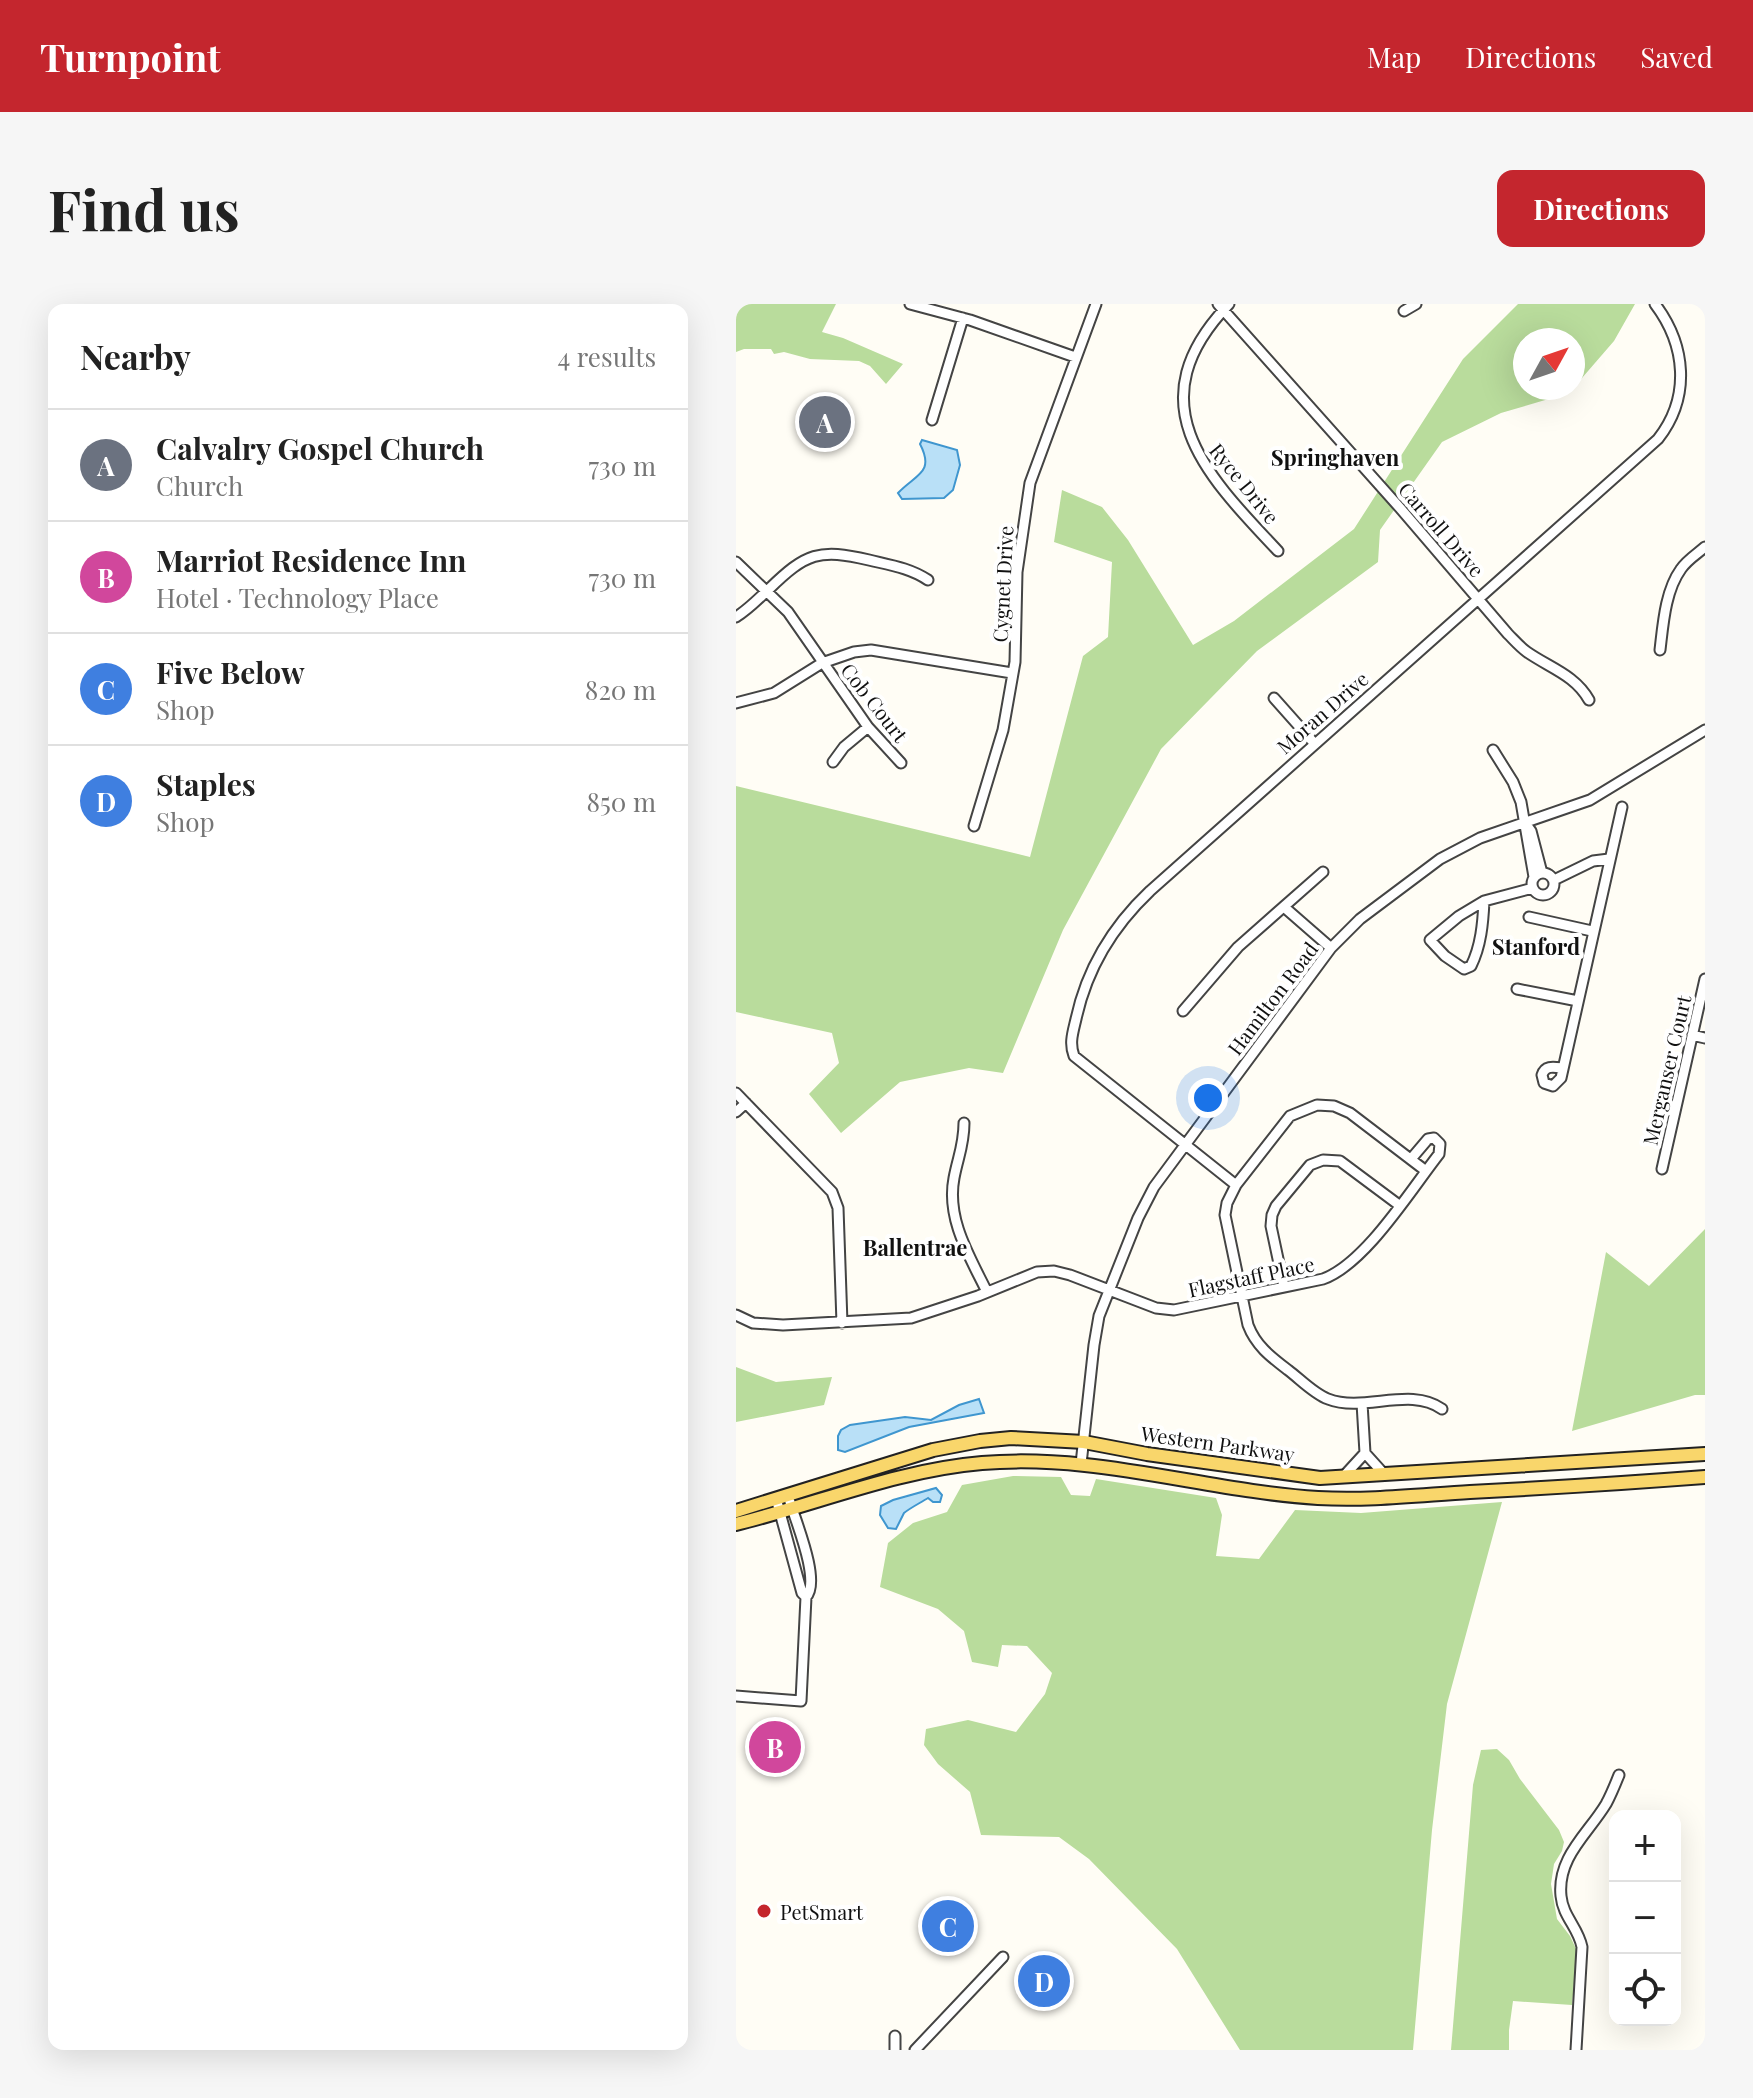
<!DOCTYPE html>
<html lang="en">
<head>
<meta charset="utf-8">
<style>
	body { margin:0; font-family:"Playfair Display",serif; background:#f6f6f6; color:#222 }
	.controls { position:absolute; right:24px; bottom:24px; display:grid; overflow:hidden; border-radius:16px; box-shadow:0 8px 32px #0002 }
	.controls button { width:72px; height:72px; display:grid; place-items:center; padding:0; border:0; border-bottom:2px solid #e0e0e0; background:#fff; color:#222; font:40px sans-serif }
	.compass { position:absolute; left:777px; top:24px; width:72px; height:72px; border-radius:50%; background:#fff; box-shadow:0 8px 32px #0002; rotate:50deg }
	.you { position:absolute; left:472px; top:794px; width:28px; height:28px; margin:-20px; border:6px solid #fff; border-radius:50%; background:#1a73e8; box-shadow:0 0 0 12px #1a73e833 }
	.badge { display:grid; place-items:center; width:52px; height:52px; border-radius:50%; background:#c4262e; color:#fff; font-size:26px; font-weight:700 }
	.pin { position:absolute; translate:-50% -50%; border:4px solid #fff; box-shadow:0 2px 8px #0006 }
	.list { margin:0; padding:0; list-style:none }
	h2 { display:flex; justify-content:space-between; align-items:center; height:104px; margin:0; padding:0 32px; font-size:34px }
	h2 small { font-size:26px; font-weight:400; color:#767676 }
	.list li { display:grid; grid-template-columns:52px 1fr auto; gap:24px; align-items:center; box-sizing:border-box; height:112px; padding:0 32px; border-top:2px solid #e0e0e0 }
	.list b { display:block; font-size:30px; white-space:nowrap }
	.list p { margin:0; font-size:26px; white-space:nowrap; color:#767676 }
	.list em { font-size:26px; font-style:normal; color:#767676 }
	.icon { flex:none; width:44px; height:44px; fill:none; stroke:currentColor; stroke-width:2; stroke-linecap:round; stroke-linejoin:round }
	.map { position:relative; flex:none; width:969px; height:1746px; overflow:hidden; border-radius:16px }
	header { display:flex; align-items:center; gap:48px; box-sizing:border-box; height:112px; padding:0 40px; background:#c4262e; color:#fff }
	header strong { font-size:38px }
	nav { display:flex; gap:44px; margin-inline-start:auto; font-size:28px }
	.intro { display:flex; align-items:center; justify-content:space-between; box-sizing:border-box; height:192px; padding:0 48px }
	h1 { margin:0; font-size:56px }
	.button { padding:20px 36px; border-radius:16px; background:#c4262e; color:#fff; font-size:28px; font-weight:700 }
	main { display:flex; gap:48px; padding:0 48px }
	aside { flex:1; background:#fff; border-radius:16px; box-shadow:0 8px 32px #0002 }
	.map>svg:first-child { display:block }
	.forest { fill:#b9dc9c; fill-rule:evenodd }
	.water { fill:#b9e0f7; stroke:#3f96cf; stroke-width:2 }
	.lines { fill:none; stroke-linecap:round; stroke-linejoin:round }
	.minor-casing { stroke:#444; stroke-width:13 }
	.major-casing { stroke:#222; stroke-width:16 }
	.minor { stroke:#fff; stroke-width:9 }
	.major { stroke:#f9d66b; stroke-width:12 }
	.poi-dot { fill:#c4262e; stroke:#fff; stroke-width:3 }
	.labels { text-anchor:middle; dominant-baseline:central; stroke-width:8; stroke-linejoin:round; paint-order:stroke }
	.street-label { font-size:20px; fill:#111; stroke:#fff }
	.poi-label { font-size:20px; fill:#111; stroke:#fff; text-anchor:start }
	.neighbourhood-label { font-size:22px; font-weight:bold; fill:#111; stroke:#fff }
</style>
</head>
<body>
<header>
<strong>Turnpoint</strong>
<nav><a>Map</a><a>Directions</a><a>Saved</a></nav>
</header>
<div class="intro"><h1>Find us</h1><a class="button">Directions</a></div>
<main>
<aside>
<h2>Nearby<small>4 results</small></h2>
<ul class="list">
<li><span class="badge" style="background:#6b7280">A</span><div><b>Calvalry Gospel Church</b><p>Church</p></div><em>730 m</em></li>
<li><span class="badge" style="background:#d1479c">B</span><div><b>Marriot Residence Inn</b><p>Hotel · Technology Place</p></div><em>730 m</em></li>
<li><span class="badge" style="background:#3f7fe0">C</span><div><b>Five Below</b><p>Shop</p></div><em>820 m</em></li>
<li><span class="badge" style="background:#3f7fe0">D</span><div><b>Staples</b><p>Shop</p></div><em>850 m</em></li>
</ul>
</aside>
<div class="map">
<svg width="969" height="1746" viewBox="0 0 969 1746">
	<rect width="100%" height="100%" fill="#fffdf5"/>
	<path class="forest" d="M 0,0 L 100,0 L 86,28 L 107,34 L 167,60 L 150,80 L 134,62 L 123,57 L 74,55 L 48,48 L 38,50 L 35,45 L 8,45 L 0,48 Z
		M 782,0 L 899,0 L 878,37 L 833,89 L 765,109 L 706,138 L 644,226 L 642,258 L 521,347 L 425,445 L 327,626 L 267,769 L 233,764 L 164,778 L 105,829 L 73,790 L 103,759 L 96,729 L 0,708 L 0,482 L 294,553 L 347,352 L 372,333 L 376,258 L 318,238 L 326,186 L 366,203 L 392,236 L 457,341 L 498,317 L 618,225 L 727,55 ZM 789,36 L 837,36 L 837,84 L 789,84 Z
		M 969,925 L 969,1091 L 959,1091 L 836,1127 L 870,948 L 913,982 Z
		M 0,1063 L 40,1078 L 96,1073 L 88,1101 L 0,1118 Z
		M 277,1172 L 325,1173 L 335,1191 L 354,1192 L 360,1175 L 480,1194 L 486,1211 L 480,1252 L 523,1255 L 559,1206 L 625,1209 L 766,1198 L 711,1400 L 696,1526 L 677,1746 L 504,1746 L 441,1645 L 353,1555 L 323,1533 L 245,1531 L 234,1488 L 202,1460 L 188,1441 L 190,1425 L 232,1416 L 280,1428 L 309,1390 L 316,1369 L 291,1342 L 266,1341 L 262,1363 L 236,1358 L 228,1327 L 202,1305 L 144,1283 L 152,1239 L 177,1219 L 211,1208 L 226,1181 Z
		M 761,1445 L 773,1456 L 784,1475 L 823,1526 L 828,1538 L 826,1547 L 818,1560 L 815,1580 L 821,1615 L 834,1632 L 841,1647 L 836,1701 L 777,1697 L 773,1726 L 773,1746 L 715,1746 L 737,1481 L 745,1446 Z"/>
	<path class="water" d="M 186,136 L 221,146 L 224,161 L 217,186 L 208,194 L 166,195 L 162,189 C 180,170 199,169 184,140 Z
		M 243,1095 L 248,1109 L 173,1123 L 109,1148 L 102,1146 L 102,1132 L 105,1126 L 114,1121 L 169,1113 L 195,1116 L 223,1101 Z
		M 200,1184 L 206,1191 L 204,1198 L 197,1198 L 192,1194 C 184,1199 174,1204 168,1209 L 160,1225 L 152,1224 L 144,1211 L 145,1202 L 157,1196 Z"/>
	<g class="lines">
		<defs>
			<path id="minor" d="M 174,0 L 234,16 L 339,53
				M 482,0 L 664,204 L 772,330 C 778,336 784,343 791,348 C 814,364 839,371 853,396
				M 493,0 C 399,98 468,169 542,247
				M 668,7 L 680,0
				M 196,116 L 227,14
				M 0,258 L 52,308 L 132,423 L 165,459
				M 0,313 C 13,305 22,295 33,285 C 70,249 83,244 133,256 C 154,261 174,264 192,276
				M 924,346 C 927,321 929,287 945,265 C 951,256 961,250 969,243
				M 538,394 L 578,439
				M 0,399 L 38,389 L 86,359 L 118,348 L 135,346 L 276,369
				M 757,446 L 777,478 L 785,498 L 798,573
				M 97,458 L 108,443 L 132,423
				M 790,520 L 795,527 L 806,569
				M 238,522 L 267,426 L 279,358 L 281,268 L 294,179 L 360,0
				M796 580a11 11 0 1 1 22 0a11 11 0 1 1-22 0Z
				M 818,576 L 857,557 L 873,555
				M 748,597 C 747,619 745,642 735,662 L 728,665 L 709,652 L 694,636 L 723,612 Z
				M 748,597 L 797,584
				M 548,603 L 595,644
				M 793,613 L 856,627
				M 781,685 L 842,697
				M 447,707 L 502,643 L 587,568
				M 956,731 L 969,734
				M 826,764 C 818,763 809,761 806,771 L 808,779 L 817,782 L 825,774 L 886,503
				M 0,789 L 96,888 L 102,904 L 106,1019
				M 0,808 L 10,799
				M 228,819 C 228,841 222,853 218,874 C 210,915 234,953 251,988
				M 926,865 L 969,675
				M 690,867 L 614,809 L 598,802 L 581,801 L 554,812 L 500,881 L 491,899 L 489,911 L 512,1021 C 520,1042 535,1053 552,1066 C 564,1075 578,1090 592,1095 C 628,1109 674,1082 706,1105
				M 500,881 L 338,752 C 333,739 337,728 340,715 C 351,664 376,623 414,587 L 922,135 C 955,93 950,41 919,0
				M 548,983 L 535,922 L 536,911 L 540,902 L 574,861 L 587,856 L 604,857 L 663,901
				M 0,1011 L 17,1019 L 47,1021 L 175,1014 L 242,992 L 301,968 L 318,967 L 334,971 L 420,1004 L 438,1006 L 587,975 C 629,960 674,887 703,850 L 704,840 L 698,834 L 692,835 L 675,855
				M 626,1099 L 629,1149 L 648,1170
				M 345,1160 L 358,1041 L 363,1012 L 402,914 L 418,883 L 595,644 L 624,615 L 704,555 L 744,534 L 854,496 L 969,426
				M 607,1173 L 629,1149
				M 40,1194 L 66,1289 L 70,1293
				M 0,1392 L 65,1397 L 70,1293 C 85,1278 60,1218 54,1198
				M 159,1732 L 159,1746
				M 179,1746 L 267,1653
				M 840,1746 L 846,1643 C 842,1623 827,1613 825,1592 C 821,1553 852,1530 870,1500 C 875,1491 879,1481 883,1471"/>
			<path id="major" d="M 0,1207 L 197,1146 L 244,1137 L 275,1134 L 348,1138 L 411,1150 L 584,1174 L 969,1150
				M 0,1220 C 81,1200 162,1166 246,1159 C 360,1149 470,1187 582,1194 C 632,1197 684,1191 734,1188 C 812,1184 891,1179 969,1173"/>
		</defs>
		<use href="#minor" class="minor-casing"/>
		<use href="#major" class="major-casing"/>
		<use href="#minor" class="minor"/>
		<use href="#major" class="major"/>
	</g>
	<circle class="poi-dot" cx="28" cy="1607" r="8"/>
	<g class="labels">
		<g class="street-label">
			<text transform="translate(509 179) rotate(51)">Ryce Drive</text>
			<text transform="translate(706 225) rotate(49)">Carroll Drive</text>
			<text transform="translate(266 280) rotate(-87)">Cygnet Drive</text>
			<text transform="translate(139 398) rotate(52)">Cob Court</text>
			<text transform="translate(586 408) rotate(-41)">Moran Drive</text>
			<text transform="translate(536 694) rotate(-53)">Hamilton Road</text>
			<text transform="translate(930 766) rotate(-77)">Merganser Court</text>
			<text transform="translate(515 972) rotate(-12)">Flagstaff Place</text>
			<text transform="translate(482 1139) rotate(8)">Western Parkway</text>
		</g>
		<g class="poi-label">
			<text x="44" y="1607">PetSmart</text>
		</g>
		<g class="neighbourhood-label">
			<text x="599" y="153">Springhaven</text>
			<text x="800" y="642">Stanford</text>
			<text x="179" y="943">Ballentrae</text>
		</g>
	</g>
</svg>
<div class="controls">
<button>+</button>
<button>−</button>
<button><svg class="icon" aria-label="locate" viewBox="0 0 24 24"><circle cx="12" cy="12" r="6"/><path d="M12 2v4M12 18v4M2 12h4M18 12h4"/></svg></button>
</div>
<svg class="compass" viewBox="-18 -18 36 36"><path d="M0-13l5 13h-10z" fill="#e53935"/><path d="M0 13l5-13h-10z" fill="#767676"/></svg>
<div class="you"></div>
<div class="pin badge" style="left:89px;top:118px;background:#6b7280">A</div>
<div class="pin badge" style="left:39px;top:1443px;background:#d1479c">B</div>
<div class="pin badge" style="left:212px;top:1622px;background:#3f7fe0">C</div>
<div class="pin badge" style="left:308px;top:1677px;background:#3f7fe0">D</div>
</div>
</main>
</body>
</html>
